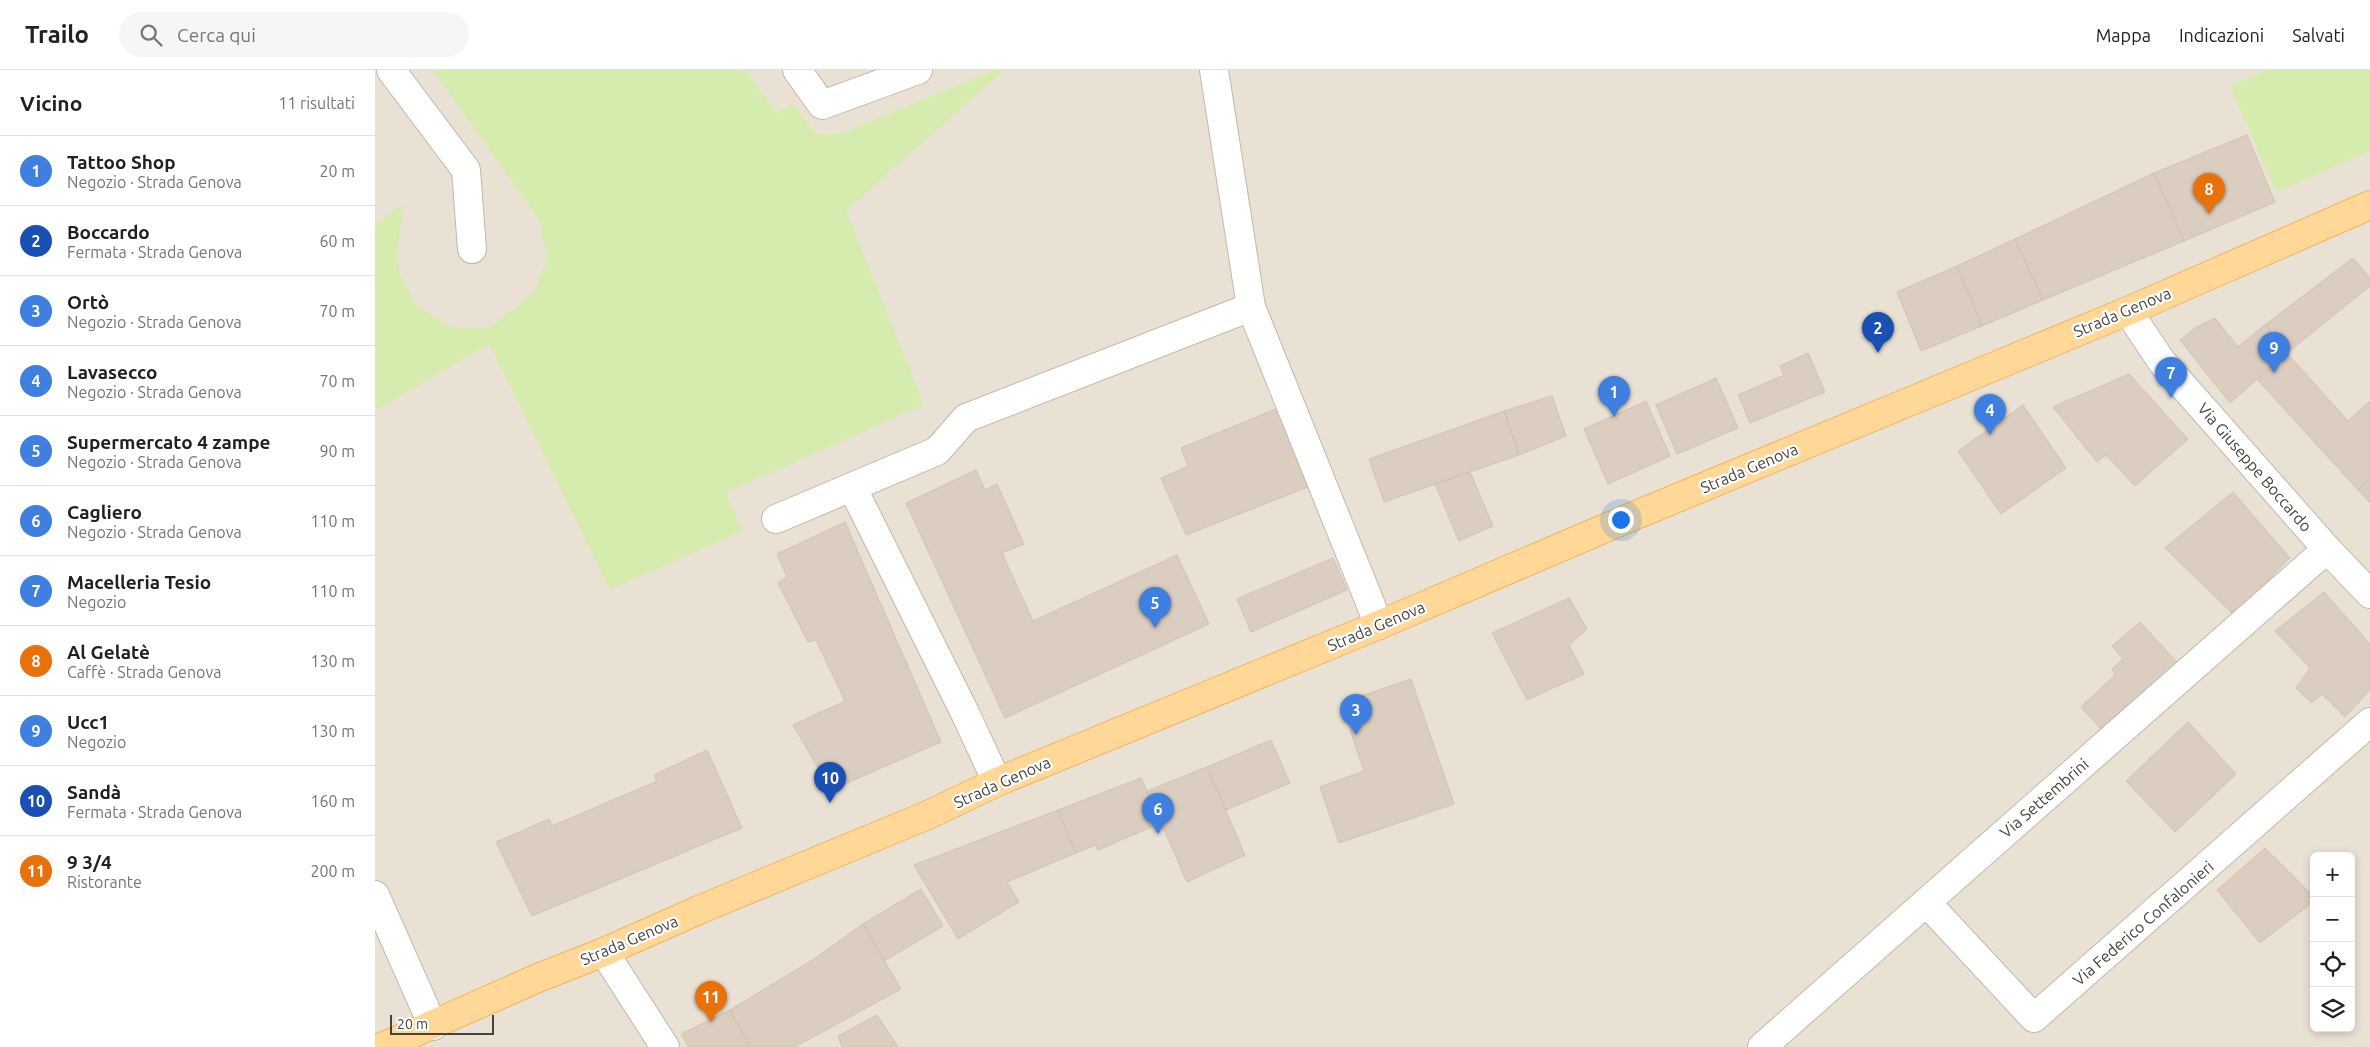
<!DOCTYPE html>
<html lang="it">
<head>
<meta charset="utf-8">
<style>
	body { margin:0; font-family:Ubuntu,sans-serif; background:#f6f6f6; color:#202124 }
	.controls { position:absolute; right:15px; bottom:15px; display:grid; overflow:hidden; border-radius:8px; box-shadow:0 2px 8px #0003 }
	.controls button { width:45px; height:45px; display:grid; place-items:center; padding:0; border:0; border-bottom:1px solid #e0e0e0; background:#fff; color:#202124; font:25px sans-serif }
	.scale { position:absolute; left:15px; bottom:12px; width:104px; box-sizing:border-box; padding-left:5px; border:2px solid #494036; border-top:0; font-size:14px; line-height:18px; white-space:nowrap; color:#494036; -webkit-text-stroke:4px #fff; paint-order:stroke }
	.you { position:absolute; left:1245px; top:449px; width:18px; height:18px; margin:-12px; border:4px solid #fff; border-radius:50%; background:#1a73e8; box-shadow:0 0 0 8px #1a73e833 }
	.badge { display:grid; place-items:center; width:32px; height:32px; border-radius:50%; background:#0b8043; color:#fff; font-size:16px; font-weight:700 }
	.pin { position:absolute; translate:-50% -41px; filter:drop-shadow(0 1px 2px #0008) }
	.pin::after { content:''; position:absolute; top:26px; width:18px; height:15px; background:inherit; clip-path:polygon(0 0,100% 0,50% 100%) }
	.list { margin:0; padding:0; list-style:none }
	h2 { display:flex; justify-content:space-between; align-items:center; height:65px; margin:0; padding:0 20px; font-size:21px }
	h2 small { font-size:16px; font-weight:400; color:#757577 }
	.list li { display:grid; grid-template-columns:32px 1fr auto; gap:15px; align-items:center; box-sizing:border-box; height:70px; padding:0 20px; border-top:1px solid #e0e0e0 }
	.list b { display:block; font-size:19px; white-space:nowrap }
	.list p { margin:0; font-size:16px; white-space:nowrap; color:#757577 }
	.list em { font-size:16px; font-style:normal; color:#757577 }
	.icon { flex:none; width:28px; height:28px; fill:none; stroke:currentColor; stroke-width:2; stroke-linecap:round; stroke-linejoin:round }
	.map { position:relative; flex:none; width:1995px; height:977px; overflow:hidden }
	header { display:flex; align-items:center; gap:30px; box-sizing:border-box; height:70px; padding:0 25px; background:#fff; border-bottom:1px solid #e0e0e0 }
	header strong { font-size:24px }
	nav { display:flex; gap:28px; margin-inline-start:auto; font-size:18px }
	.search { width:350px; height:45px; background:#f6f6f6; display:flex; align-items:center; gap:12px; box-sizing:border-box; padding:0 18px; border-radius:28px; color:#757577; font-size:19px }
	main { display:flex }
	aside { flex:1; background:#fff }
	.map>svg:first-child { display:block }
	.residential { fill:#eae1d5; fill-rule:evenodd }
	.green { fill:#d6ecae }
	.building { fill:#dbcdbf; stroke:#d3c2af }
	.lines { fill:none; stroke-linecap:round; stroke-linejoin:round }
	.minor-casing { stroke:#c2b7a9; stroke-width:30 }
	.major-casing { stroke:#edb55e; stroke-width:30 }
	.minor { stroke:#fff; stroke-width:28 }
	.major { stroke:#ffd897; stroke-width:28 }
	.labels { text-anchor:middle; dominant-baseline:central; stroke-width:4.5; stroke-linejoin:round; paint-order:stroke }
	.street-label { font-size:16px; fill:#494036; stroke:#fff }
</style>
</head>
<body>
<header>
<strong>Trailo</strong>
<div class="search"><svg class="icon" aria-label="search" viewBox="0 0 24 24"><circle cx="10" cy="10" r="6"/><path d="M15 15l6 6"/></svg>Cerca qui</div>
<nav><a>Mappa</a><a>Indicazioni</a><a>Salvati</a></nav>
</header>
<main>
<aside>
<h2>Vicino<small>11 risultati</small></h2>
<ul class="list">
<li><span class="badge" style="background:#3f7fe0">1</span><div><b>Tattoo Shop</b><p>Negozio · Strada Genova</p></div><em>20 m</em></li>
<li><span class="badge" style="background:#1a4fb4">2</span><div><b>Boccardo</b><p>Fermata · Strada Genova</p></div><em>60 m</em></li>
<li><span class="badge" style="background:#3f7fe0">3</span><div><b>Ortò</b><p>Negozio · Strada Genova</p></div><em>70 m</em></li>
<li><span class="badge" style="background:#3f7fe0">4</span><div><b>Lavasecco</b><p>Negozio · Strada Genova</p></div><em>70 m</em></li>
<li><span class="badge" style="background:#3f7fe0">5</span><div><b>Supermercato 4 zampe</b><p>Negozio · Strada Genova</p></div><em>90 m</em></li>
<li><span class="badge" style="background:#3f7fe0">6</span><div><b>Cagliero</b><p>Negozio · Strada Genova</p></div><em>110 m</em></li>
<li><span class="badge" style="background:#3f7fe0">7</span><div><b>Macelleria Tesio</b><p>Negozio</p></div><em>110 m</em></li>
<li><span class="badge" style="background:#e8710a">8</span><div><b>Al Gelatè</b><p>Caffè · Strada Genova</p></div><em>130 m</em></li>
<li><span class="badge" style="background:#3f7fe0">9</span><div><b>Ucc1</b><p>Negozio</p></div><em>130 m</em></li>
<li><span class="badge" style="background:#1a4fb4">10</span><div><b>Sandà</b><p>Fermata · Strada Genova</p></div><em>160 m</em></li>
<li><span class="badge" style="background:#e8710a">11</span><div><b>9 3/4</b><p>Ristorante</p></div><em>200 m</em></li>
</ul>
</aside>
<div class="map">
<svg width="1995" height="977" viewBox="0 0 1995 977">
	<rect width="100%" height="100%" fill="#f5f0e8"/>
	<path class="residential" d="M 0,0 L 1995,0 L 1995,977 L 0,977 ZM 1939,786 L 1976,786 L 1976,958 L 1939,958 Z"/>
	<path class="green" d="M 58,0 L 371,0 L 401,43 L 418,34 L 440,63 L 455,65 L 472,61 L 620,0 L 629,0 L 471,141 L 549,335 L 351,423 L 367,461 L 235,520 L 114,274 L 2,340 L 0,336 L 0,156 L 28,133 L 22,186 L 25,204 L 41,234 L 68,253 L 83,258 L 113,258 L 138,240 L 161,219 L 172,188 L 165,151 Z
		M 1892,0 L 1995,0 L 1995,81 L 1901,122 L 1855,16 Z"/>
	<path class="building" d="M 1872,65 L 1900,132 L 1809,171 L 1779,103 Z
		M 1779,103 L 1809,171 L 1668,230 L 1640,169 Z
		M 1640,169 L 1668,230 L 1607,256 L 1582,196 Z
		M 1978,188 L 1995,208 L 1995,216 L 1912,283 L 1891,254 Z
		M 1582,196 L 1607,256 L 1546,281 L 1522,222 Z
		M 1840,248 L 1863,277 L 1891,254 L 1912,283 L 1855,333 L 1805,270 L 1820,258 Z
		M 1433,283 L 1450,322 L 1375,353 L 1363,325 L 1409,305 L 1405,296 Z
		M 1912,283 L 1973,351 L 1995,331 L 1995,409 L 1983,420 L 1882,309 Z
		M 1754,304 L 1813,369 L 1760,416 L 1731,385 L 1722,392 L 1678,337 Z
		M 1341,308 L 1363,358 L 1302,384 L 1281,335 Z
		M 1177,326 L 1191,366 L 1144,385 L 1129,341 Z
		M 1271,331 L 1295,386 L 1233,414 L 1209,359 Z
		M 1648,335 L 1691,398 L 1626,444 L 1583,381 Z
		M 903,338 L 933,417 L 811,465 L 786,408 L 813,396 L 806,378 Z
		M 1129,341 L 1144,385 L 1009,432 L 994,389 Z
		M 601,400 L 610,420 L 622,414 L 649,474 L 627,483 L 658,551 L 802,485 L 834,554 L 630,648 L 531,433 Z
		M 1095,402 L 1118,456 L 1084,471 L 1060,414 Z
		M 1995,409 L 1995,433 L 1983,420 Z
		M 1858,422 L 1915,488 L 1859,545 L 1790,478 Z
		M 470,452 L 566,672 L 456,720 L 418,655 L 470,631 L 441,570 L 433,572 L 403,513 L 412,507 L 402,484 Z
		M 958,488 L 972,520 L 876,562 L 862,529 Z
		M 1949,522 L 1995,574 L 1995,620 L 1970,647 L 1947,624 L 1937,633 L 1921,618 L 1935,598 L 1900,561 Z
		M 1194,528 L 1212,559 L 1194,575 L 1209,604 L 1152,630 L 1117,563 Z
		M 1765,552 L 1809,600 L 1755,647 L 1748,639 L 1726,659 L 1706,637 L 1740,605 L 1737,599 L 1748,589 L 1737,576 Z
		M 1036,609 L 1079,734 L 964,773 L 945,717 L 989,701 L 966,633 Z
		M 1813,652 L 1861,704 L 1800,762 L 1751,711 Z
		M 896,670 L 915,713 L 851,740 L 832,697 Z
		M 332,680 L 367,758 L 157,846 L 121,772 L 174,749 L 177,756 L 282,711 L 279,705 Z
		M 832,697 L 870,785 L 812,812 L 772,721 Z
		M 766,708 L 786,753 L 723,780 L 720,775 L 701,783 L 683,740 Z
		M 683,740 L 701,783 L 632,812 L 644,832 L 583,869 L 539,795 Z
		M 1890,778 L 1939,827 L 1939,831 L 1885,873 L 1842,820 Z
		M 546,819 L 568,856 L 509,891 L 488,854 Z
		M 488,854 L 526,919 L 420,977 L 375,977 L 355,940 L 439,889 Z
		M 355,940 L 375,977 L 314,977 L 306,964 Z
		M 502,945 L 523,977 L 467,977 L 463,966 Z"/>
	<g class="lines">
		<defs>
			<path id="minor" d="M 16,0 L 91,100 L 97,179
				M 422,0 L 447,35 L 543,0
				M 839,0 L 876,237 L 1004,555
				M 1753,241 L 1787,292 L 1952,479 L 1995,524
				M 477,417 L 590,643 L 622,712
				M 401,449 L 562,381 L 591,348 L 876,237
				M 0,825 L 58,956
				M 1551,832 L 1659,948 L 1995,652
				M 229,882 L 290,977
				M 1387,977 L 1952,479"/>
			<path id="major" d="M 7,977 L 163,908 L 229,882 L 326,839 L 553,745 L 622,712 L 1004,555 L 1261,445 L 1753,241 L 1995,135"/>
		</defs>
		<use href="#minor" class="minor-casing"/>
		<use href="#major" class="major-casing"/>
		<use href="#minor" class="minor"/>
		<use href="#major" class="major"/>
	</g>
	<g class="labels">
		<g class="street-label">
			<text transform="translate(1747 242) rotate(-23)">Strada Genova</text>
			<text transform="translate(1880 397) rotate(49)">Via Giuseppe Boccardo</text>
			<text transform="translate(1374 398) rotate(-23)">Strada Genova</text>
			<text transform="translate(1001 556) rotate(-23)">Strada Genova</text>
			<text transform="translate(627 712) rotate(-24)">Strada Genova</text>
			<text transform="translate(1669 728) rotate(-41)">Via Settembrini</text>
			<text transform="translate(1768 853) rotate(-41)">Via Federico Confalonieri</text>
			<text transform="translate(254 870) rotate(-23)">Strada Genova</text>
		</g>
	</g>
</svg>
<div class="controls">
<button>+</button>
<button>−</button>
<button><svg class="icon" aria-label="locate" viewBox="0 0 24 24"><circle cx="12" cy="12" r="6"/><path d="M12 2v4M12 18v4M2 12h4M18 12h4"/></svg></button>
<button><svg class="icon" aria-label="layers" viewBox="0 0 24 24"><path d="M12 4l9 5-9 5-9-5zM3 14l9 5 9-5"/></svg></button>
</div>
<div class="scale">20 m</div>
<div class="you"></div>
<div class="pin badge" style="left:1239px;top:347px;background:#3f7fe0">1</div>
<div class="pin badge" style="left:1503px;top:283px;background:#1a4fb4">2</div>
<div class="pin badge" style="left:981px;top:665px;background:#3f7fe0">3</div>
<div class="pin badge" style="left:1615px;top:365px;background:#3f7fe0">4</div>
<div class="pin badge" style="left:780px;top:558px;background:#3f7fe0">5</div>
<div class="pin badge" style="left:783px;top:764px;background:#3f7fe0">6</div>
<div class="pin badge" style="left:1796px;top:328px;background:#3f7fe0">7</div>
<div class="pin badge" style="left:1834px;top:144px;background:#e8710a">8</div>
<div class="pin badge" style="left:1899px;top:303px;background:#3f7fe0">9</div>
<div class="pin badge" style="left:455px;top:733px;background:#1a4fb4">10</div>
<div class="pin badge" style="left:336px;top:952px;background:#e8710a">11</div>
</div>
</main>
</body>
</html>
